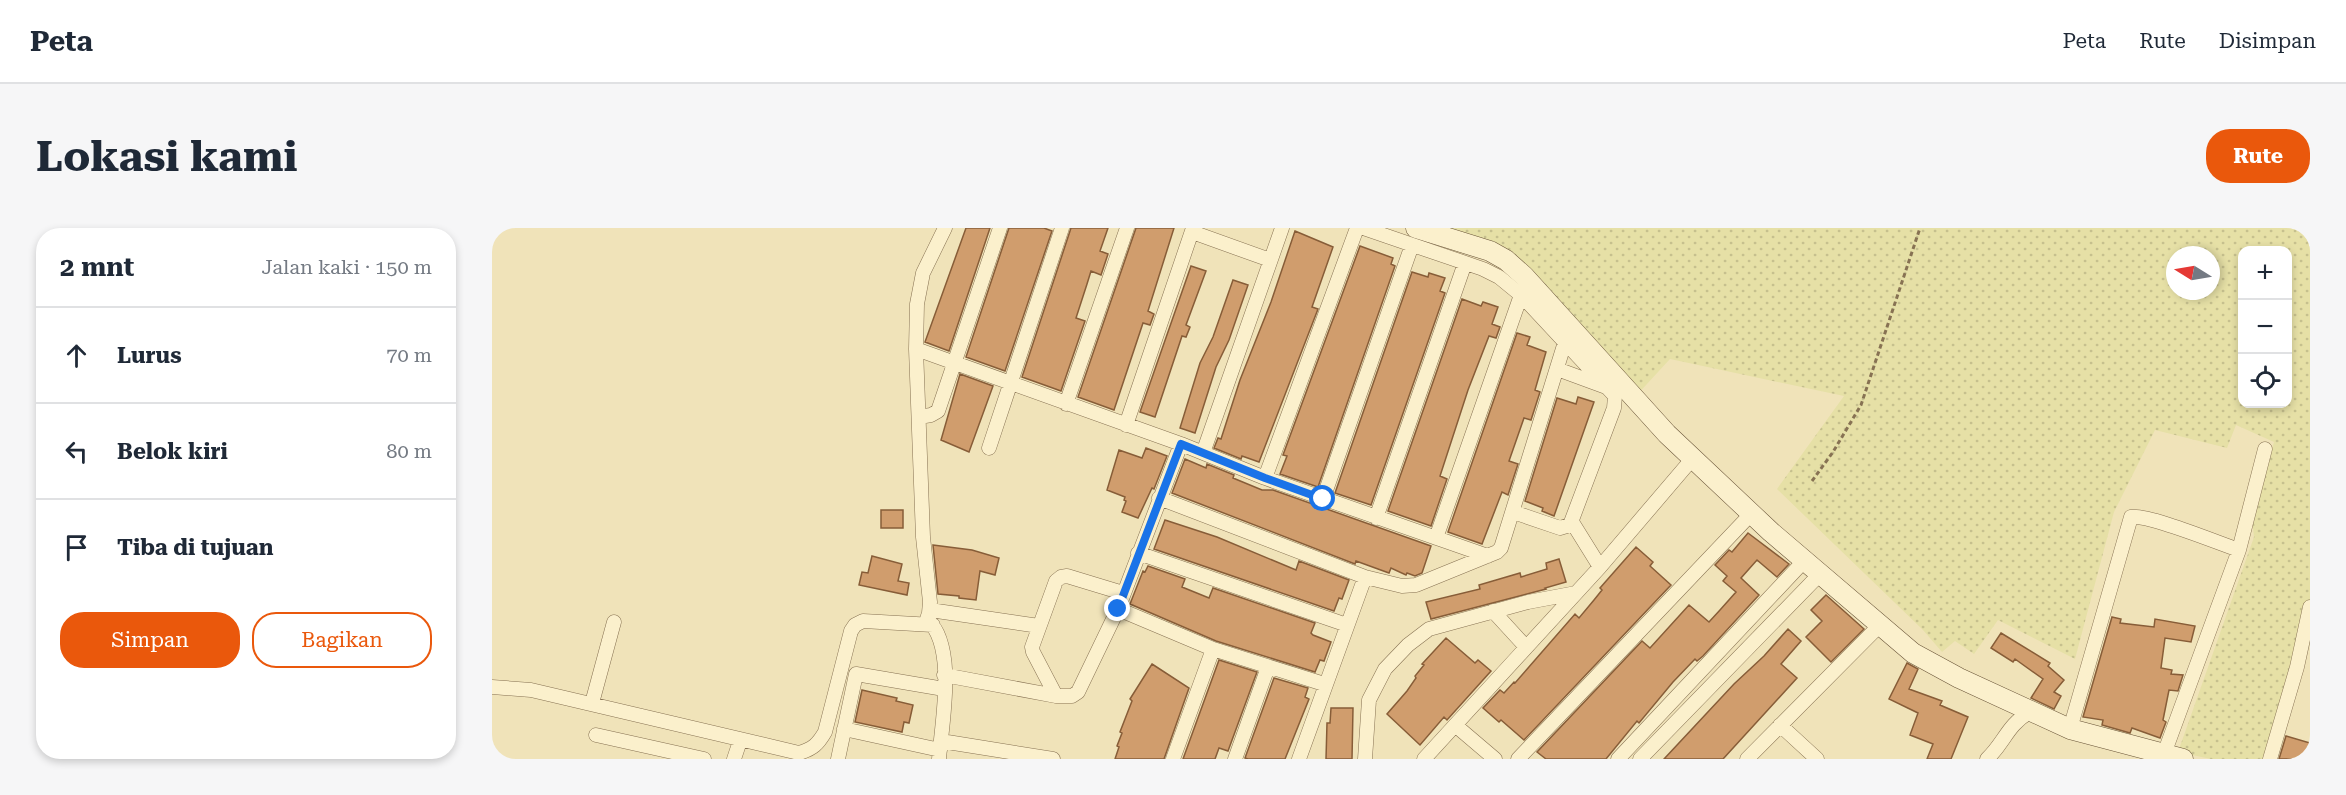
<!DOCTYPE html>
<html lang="id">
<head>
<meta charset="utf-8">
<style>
	body { margin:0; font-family:"Roboto Serif",serif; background:#f6f6f7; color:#1f2937 }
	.controls { position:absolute; right:18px; top:18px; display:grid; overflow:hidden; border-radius:12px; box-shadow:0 3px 9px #0003 }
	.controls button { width:54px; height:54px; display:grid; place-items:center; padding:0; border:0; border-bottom:2px solid #e0e1e3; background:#fff; color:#1f2937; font:30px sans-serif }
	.compass { position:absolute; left:1674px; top:18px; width:54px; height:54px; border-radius:50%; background:#fff; box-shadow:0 3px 9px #0003; rotate:281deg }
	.stop { position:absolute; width:18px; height:18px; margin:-14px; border:4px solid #1a73e8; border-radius:50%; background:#fff }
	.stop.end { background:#1a73e8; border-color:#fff; box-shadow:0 2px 6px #0008 }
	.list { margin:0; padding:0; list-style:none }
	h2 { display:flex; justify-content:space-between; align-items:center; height:78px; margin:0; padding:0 24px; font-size:26px }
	h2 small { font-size:20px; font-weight:400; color:#747a83 }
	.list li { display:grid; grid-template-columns:39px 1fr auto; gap:18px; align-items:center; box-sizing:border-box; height:96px; padding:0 24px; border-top:2px solid #e0e1e3 }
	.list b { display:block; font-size:22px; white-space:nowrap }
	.list em { font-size:20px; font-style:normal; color:#747a83 }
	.actions { display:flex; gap:12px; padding:18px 24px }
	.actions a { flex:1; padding:14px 0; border:2px solid #ea580c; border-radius:24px; text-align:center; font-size:21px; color:#ea580c }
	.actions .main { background:#ea580c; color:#fff }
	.icon { flex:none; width:33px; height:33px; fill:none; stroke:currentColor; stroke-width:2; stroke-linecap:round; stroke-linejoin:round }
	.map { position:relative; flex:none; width:1818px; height:531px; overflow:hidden; border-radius:24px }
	header { display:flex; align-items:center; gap:36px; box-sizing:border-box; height:84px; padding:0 30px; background:#fff; border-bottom:2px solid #e0e1e3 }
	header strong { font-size:28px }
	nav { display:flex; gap:33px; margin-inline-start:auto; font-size:21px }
	.intro { display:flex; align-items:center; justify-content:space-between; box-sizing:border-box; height:144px; padding:0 36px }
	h1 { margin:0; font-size:42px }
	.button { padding:15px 27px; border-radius:24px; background:#ea580c; color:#fff; font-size:21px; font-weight:700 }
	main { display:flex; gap:36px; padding:0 36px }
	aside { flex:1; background:#fff; border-radius:24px; box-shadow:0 3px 9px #0003 }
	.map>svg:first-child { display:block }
	.farmland { fill:url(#farmland-dots); fill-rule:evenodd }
	.building { fill:#d09d6d; stroke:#875d38; stroke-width:1.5 }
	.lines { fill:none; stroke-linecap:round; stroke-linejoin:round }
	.street-casing { stroke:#877253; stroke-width:15 }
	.secondary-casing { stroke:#685337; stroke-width:21 }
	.path { stroke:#877253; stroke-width:3; stroke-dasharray:4.5 3; stroke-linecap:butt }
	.street { stroke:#fbf0cc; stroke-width:14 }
	.secondary { stroke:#fbf0cc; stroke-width:20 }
	.route { stroke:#1a73e8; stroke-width:8 }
</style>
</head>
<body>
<header>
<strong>Peta</strong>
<nav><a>Peta</a><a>Rute</a><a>Disimpan</a></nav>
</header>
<div class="intro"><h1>Lokasi kami</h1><a class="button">Rute</a></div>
<main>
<aside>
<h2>2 mnt<small>Jalan kaki · 150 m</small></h2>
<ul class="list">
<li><svg class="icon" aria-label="ahead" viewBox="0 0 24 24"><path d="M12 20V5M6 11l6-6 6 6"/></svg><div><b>Lurus</b></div><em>70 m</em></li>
<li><svg class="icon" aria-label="left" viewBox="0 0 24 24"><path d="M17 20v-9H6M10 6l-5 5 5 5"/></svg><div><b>Belok kiri</b></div><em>80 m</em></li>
<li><svg class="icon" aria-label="arrive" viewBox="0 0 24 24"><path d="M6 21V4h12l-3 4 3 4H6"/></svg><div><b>Tiba di tujuan</b></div></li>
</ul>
<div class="actions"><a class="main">Simpan</a><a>Bagikan</a></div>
</aside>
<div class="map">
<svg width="1818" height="531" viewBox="0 0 1818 531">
	<defs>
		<pattern id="farmland-dots" width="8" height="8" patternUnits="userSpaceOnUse" patternTransform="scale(1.5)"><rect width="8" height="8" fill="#e6e0a6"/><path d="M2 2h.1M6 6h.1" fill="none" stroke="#c6c08e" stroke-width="1.8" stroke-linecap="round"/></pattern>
	</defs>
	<rect width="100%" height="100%" fill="#f0e3b9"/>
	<path class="farmland" d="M 955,0 L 1818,0 L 1818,390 L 1793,474 L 1771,531 L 1719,531 L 1686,524 L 1762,309 L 1760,291 L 1782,214 L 1744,197 L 1735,220 L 1663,202 L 1622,284 L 1583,431 L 1506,392 L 1482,426 L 1463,413 L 1450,424 L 1431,402 L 1285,261 L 1352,168 L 1178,131 L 1143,169 L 997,20 ZM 1750,22 L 1796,22 L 1796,176 L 1750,176 ZM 1683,27 L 1719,27 L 1719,63 L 1683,63 Z"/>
	<path class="building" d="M 474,0 L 498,0 L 457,123 L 433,114 Z
		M 517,0 L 552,0 L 560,3 L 513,143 L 474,129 Z
		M 579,0 L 616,0 L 608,23 L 616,26 L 609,47 L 599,43 L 595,56 L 584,90 L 593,93 L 569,163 L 530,149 Z
		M 644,0 L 682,0 L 656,83 L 662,86 L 658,97 L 651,95 L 622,182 L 586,169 Z
		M 803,3 L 841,19 L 820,79 L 826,81 L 767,234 L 750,228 L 749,231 L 722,220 L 726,210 L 729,211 L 748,152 L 779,74 Z
		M 868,18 L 901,30 L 899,36 L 903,38 L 826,259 L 788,246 L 795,228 L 791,227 Z
		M 699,38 L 714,43 L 694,97 L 698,99 L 694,109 L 690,108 L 663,189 L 648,184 Z
		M 920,44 L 936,49 L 937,45 L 953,50 L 948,63 L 953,65 L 879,277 L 843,265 Z
		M 741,52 L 756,57 L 737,112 L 724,139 L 703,205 L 688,200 L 708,135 L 721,109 Z
		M 970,71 L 989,78 L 991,74 L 1006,79 L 1000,96 L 1008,99 L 1004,110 L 997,108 L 976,162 L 948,248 L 955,251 L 939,298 L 896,283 Z
		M 1025,105 L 1038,109 L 1035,117 L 1054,124 L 1043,162 L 1048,164 L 1039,192 L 1032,190 L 1017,233 L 1026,236 L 1016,267 L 1010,264 L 990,316 L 956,304 Z
		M 468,146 L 501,158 L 477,224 L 449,212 Z
		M 1086,169 L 1102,174 L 1062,288 L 1050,283 L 1051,280 L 1033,273 L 1065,170 L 1084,176 Z
		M 654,220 L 675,228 L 662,261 L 660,260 L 646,290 L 630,284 L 634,273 L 632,272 L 633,269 L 615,262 L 627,222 L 650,230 Z
		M 693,231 L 714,240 L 715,236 L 742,247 L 741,250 L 770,262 L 781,262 L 939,318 L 930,345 L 923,348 L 915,345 L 914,347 L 899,340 L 897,345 L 864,333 L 863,336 L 680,265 Z
		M 389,282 L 411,282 L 411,300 L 389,300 Z
		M 673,292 L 725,309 L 804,342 L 807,333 L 857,352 L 850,371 L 847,370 L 842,383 L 662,321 Z
		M 1256,305 L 1297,336 L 1285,349 L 1265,332 L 1249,350 L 1267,367 L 1211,428 L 1205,433 L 1203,431 L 1181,454 L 1147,495 L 1145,493 L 1114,531 L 1054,531 L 1045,524 L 1150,413 L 1158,420 L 1197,377 L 1217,394 L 1228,382 L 1244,364 L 1231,353 L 1235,348 L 1223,337 L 1237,322 L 1240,324 Z
		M 441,317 L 480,322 L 507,330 L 503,347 L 488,343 L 484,372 L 467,370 L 467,368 L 446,366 Z
		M 1144,319 L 1161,334 L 1158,338 L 1179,357 L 1032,512 L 1009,492 L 1007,494 L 991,480 L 1008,462 L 1012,465 L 1022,454 L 1023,455 L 1083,386 L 1087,390 L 1102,372 L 1110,362 L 1108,360 Z
		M 380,328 L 410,336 L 406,353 L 417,355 L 415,367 L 367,357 L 370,344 L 376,345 Z
		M 1067,331 L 1074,354 L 1053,360 L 1054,361 L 939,391 L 934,374 L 988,361 L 987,357 L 1028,345 L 1029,349 L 1055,341 L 1054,335 Z
		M 656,338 L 693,351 L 690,359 L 717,370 L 721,360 L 823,395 L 819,405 L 821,407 L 839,414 L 832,433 L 828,432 L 823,444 L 724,413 L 638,376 L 651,343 L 653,344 Z
		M 1334,367 L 1372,401 L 1339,434 L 1314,409 L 1330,393 L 1319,382 Z
		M 1620,389 L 1629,391 L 1628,395 L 1662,399 L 1663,391 L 1703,398 L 1699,414 L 1673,410 L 1669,440 L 1680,442 L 1679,446 L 1691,447 L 1686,463 L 1677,462 L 1671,492 L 1674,494 L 1668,510 L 1640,500 L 1638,505 L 1610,497 L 1611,492 L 1591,489 Z
		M 1296,401 L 1309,413 L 1289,436 L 1305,450 L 1231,531 L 1172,531 L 1242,456 L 1272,428 Z
		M 1509,405 L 1558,435 L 1556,438 L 1572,452 L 1562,464 L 1569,468 L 1562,481 L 1539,470 L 1551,451 L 1523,431 L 1521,434 L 1499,420 Z
		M 954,410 L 983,435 L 986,432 L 999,443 L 955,492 L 952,489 L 928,517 L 895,486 L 915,463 L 924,450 L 923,448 L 932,437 L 930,436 Z
		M 727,432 L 765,444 L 736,523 L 727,520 L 723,531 L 691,531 Z
		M 1415,435 L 1426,441 L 1417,461 L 1450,473 L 1448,477 L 1476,489 L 1459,531 L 1435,531 L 1441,516 L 1418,507 L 1426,485 L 1397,471 Z
		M 660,436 L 697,460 L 672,531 L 623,531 L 627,519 L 625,518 L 630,505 L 628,504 L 640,473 L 638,471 Z
		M 782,450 L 816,460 L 813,469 L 817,471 L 793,531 L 756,531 L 753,530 Z
		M 370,462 L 405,470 L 404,473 L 421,477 L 417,495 L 412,494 L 410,504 L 363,494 Z
		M 839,480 L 861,480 L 860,531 L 834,531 L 835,495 L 838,495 Z
		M 1794,508 L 1818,515 L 1814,531 L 1787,531 Z"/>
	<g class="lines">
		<defs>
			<path id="street" d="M 871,0 L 991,41 L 1007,49 L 1029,67 L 1123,168 L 1122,180 L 1078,297 L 1068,300 L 1021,284
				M 700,4 L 778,32
				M 424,121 L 689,216 L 773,250 L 996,328
				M 1065,141 L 1114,159
				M 574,176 L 635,0
				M 427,189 L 439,187 L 446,183 L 508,0
				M 634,197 L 701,0
				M 689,216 L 626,381 L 721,421 L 832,456
				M 497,220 L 570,0
				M 711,225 L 790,0
				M 773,250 L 865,0
				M 667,270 L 873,349
				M 831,271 L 920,17
				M 884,290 L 973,35
				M 1080,294 L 1108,339
				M 944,310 L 1029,67
				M 646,325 L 855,397
				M 626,381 L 586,464 L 580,468 L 564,468 L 541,424 L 540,419 L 564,353 L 569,349 L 575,348 L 631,365
				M 438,382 L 547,398
				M 1001,383 L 1034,419
				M 452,447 L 564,468
				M 0,459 L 39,462 L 307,525 C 321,521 326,516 333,504 L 359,403 L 363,397 L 371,393 L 441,397
				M 100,475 L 122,394
				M 963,497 L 1003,531
				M 1288,497 L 1325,531
				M 352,501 L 448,522
				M 1578,501 L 1639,289 C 1656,286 1726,315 1747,322
				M 104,507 L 212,531
				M 449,513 L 561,531
				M 1672,526 L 1747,322 L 1773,221
				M 242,531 L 248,513
				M 346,531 L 364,446 L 452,461
				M 447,531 C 450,493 465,418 435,391 L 437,385 L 438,374 L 431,309 L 424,121 L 425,76 L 431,45 L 453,0
				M 681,531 L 721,421
				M 743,531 L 776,439
				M 807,531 L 873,349 L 910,358 L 924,357 L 1005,324 L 1009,320 L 1073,114
				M 873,531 L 877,472 L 893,441 L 916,417 L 937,401 L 1036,374 L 1084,365
				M 932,531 L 1108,339 L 1201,230
				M 1026,531 L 1260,285
				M 1126,531 L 1312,333
				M 1148,531 L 1328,346
				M 1255,531 L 1388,397
				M 1495,531 C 1513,514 1515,497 1538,484
				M 1778,531 L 1805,439 L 1818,379"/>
			<path id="secondary" d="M 924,0 L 998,23 L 1014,32 L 1032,48 L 1175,206 L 1279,304 L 1421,425 L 1467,450 L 1578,501 L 1691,531"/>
		</defs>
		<use href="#street" class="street-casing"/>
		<use href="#secondary" class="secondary-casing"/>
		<path class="path" d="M 1320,253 L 1341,224 L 1369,177 L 1428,0"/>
		<use href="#street" class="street"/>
		<use href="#secondary" class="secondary"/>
	</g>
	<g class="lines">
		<path class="route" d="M 626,381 L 689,216 L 773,250 L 831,271"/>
	</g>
</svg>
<div class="controls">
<button>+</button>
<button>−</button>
<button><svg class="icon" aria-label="locate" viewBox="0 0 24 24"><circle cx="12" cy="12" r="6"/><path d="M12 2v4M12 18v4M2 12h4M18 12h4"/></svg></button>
</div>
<svg class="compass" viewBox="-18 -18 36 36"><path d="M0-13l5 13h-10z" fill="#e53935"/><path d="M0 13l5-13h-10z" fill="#747a83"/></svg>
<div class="stop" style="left:831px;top:271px"></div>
<div class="stop end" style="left:626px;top:381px"></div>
</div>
</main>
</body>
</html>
